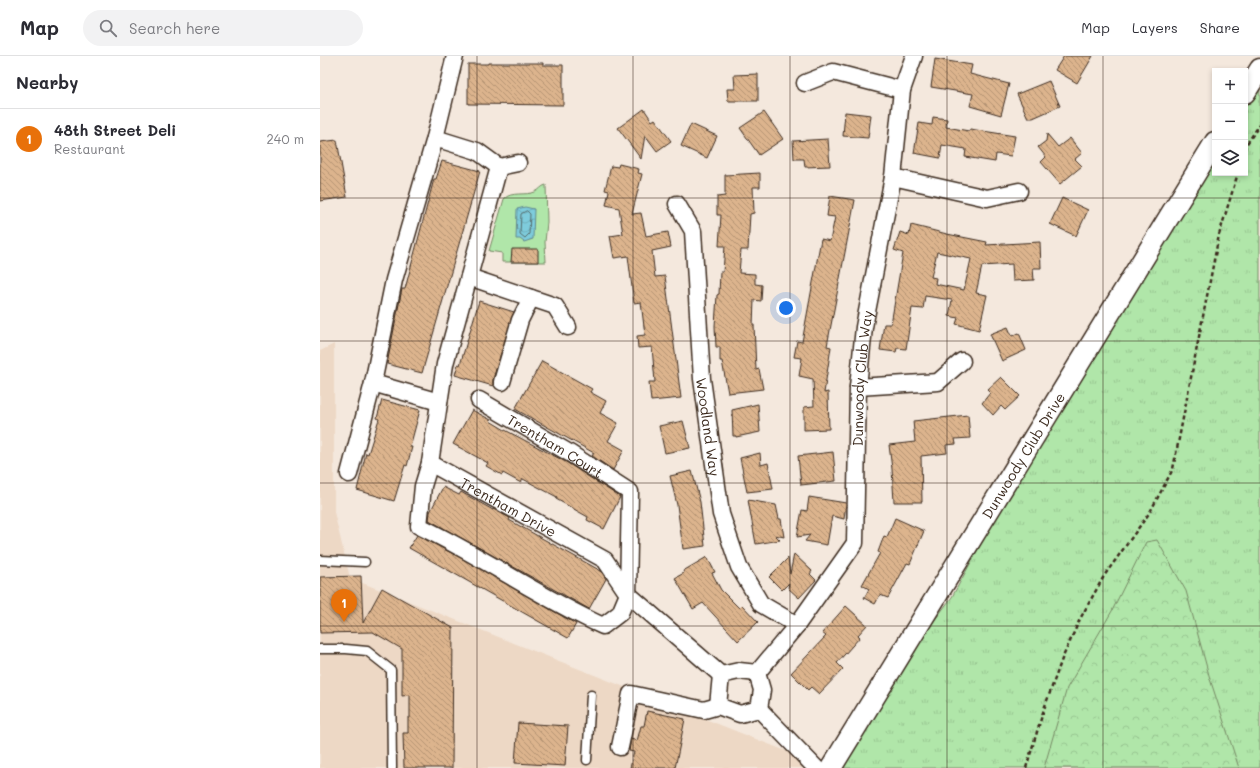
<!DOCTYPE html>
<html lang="en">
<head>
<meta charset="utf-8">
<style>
	body { margin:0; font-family:Mali,sans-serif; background:#f2f2f3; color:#2b2b33 }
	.controls { position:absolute; right:12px; top:12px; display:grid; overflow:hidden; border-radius:0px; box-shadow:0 2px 6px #0003 }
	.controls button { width:36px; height:36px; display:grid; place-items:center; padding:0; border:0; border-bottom:1px solid #e1e1e2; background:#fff; color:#2b2b33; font:20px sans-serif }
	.you { position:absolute; left:466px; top:252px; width:14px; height:14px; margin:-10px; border:3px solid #fff; border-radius:50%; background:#1a73e8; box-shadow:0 0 0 6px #1a73e833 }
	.badge { display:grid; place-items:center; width:26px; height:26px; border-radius:50%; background:#111827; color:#fff; font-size:13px; font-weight:700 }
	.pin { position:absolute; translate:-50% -33px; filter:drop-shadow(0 1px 2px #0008) }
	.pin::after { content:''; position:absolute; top:21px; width:14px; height:12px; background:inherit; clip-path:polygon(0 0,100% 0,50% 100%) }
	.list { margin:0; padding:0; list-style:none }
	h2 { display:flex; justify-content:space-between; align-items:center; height:52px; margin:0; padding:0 16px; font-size:17px }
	h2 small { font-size:13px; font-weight:400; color:#7c7c81 }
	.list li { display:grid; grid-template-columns:26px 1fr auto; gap:12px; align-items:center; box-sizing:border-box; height:60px; padding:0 16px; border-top:1px solid #e1e1e2 }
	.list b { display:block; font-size:15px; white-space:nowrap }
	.list p { margin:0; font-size:13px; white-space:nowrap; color:#7c7c81 }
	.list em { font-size:13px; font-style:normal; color:#7c7c81 }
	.icon { flex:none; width:22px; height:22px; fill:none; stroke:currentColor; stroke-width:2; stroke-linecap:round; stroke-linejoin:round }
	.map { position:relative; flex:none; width:940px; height:712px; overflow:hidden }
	header { display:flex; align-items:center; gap:24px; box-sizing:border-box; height:56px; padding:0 20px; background:#fff; border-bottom:1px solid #e1e1e2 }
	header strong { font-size:19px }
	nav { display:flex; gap:22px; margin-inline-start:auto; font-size:14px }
	.search { width:280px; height:36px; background:#f2f2f3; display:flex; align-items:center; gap:10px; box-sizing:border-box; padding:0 14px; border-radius:22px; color:#7c7c81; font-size:15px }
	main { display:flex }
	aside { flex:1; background:#fff }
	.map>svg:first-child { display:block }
	.built { fill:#edd8c5 }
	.grass { fill:url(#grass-tufts); stroke:#768864 }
	.forest { fill:url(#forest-crowns); stroke:#768864 }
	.pitch { fill:#b0e6a9; stroke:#768864 }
	.water { fill:url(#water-waves); stroke:#638b90 }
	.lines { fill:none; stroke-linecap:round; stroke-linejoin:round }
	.shore { stroke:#566b6a; stroke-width:1 }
	.building { fill:url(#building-back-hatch); stroke:#3b2a1e; fill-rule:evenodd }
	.service-casing { stroke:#3b2a1e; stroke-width:11 }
	.minor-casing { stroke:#3b2a1e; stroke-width:19 }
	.tertiary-casing { stroke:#3b2a1e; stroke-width:23 }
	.path { stroke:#3b2a1e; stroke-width:2.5; stroke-dasharray:4 3; stroke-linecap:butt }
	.service { stroke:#fff; stroke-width:8 }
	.minor { stroke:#fff; stroke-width:16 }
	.tertiary { stroke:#fff; stroke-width:20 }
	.grid { fill:none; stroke:#3b2a1e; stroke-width:1; stroke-opacity:0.55 }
	.labels { text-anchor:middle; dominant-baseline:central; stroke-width:4; stroke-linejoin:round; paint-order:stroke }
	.street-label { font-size:14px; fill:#3b2a1e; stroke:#fff }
</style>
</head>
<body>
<header>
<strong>Map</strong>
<div class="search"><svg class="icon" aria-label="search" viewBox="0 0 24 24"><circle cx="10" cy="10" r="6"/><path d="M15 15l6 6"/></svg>Search here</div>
<nav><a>Map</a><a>Layers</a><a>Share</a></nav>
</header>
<main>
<aside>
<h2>Nearby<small></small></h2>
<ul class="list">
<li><span class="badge" style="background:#e8710a">1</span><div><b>48th Street Deli</b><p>Restaurant</p></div><em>240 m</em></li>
</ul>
</aside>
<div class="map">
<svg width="940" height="712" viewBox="0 0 940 712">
	<defs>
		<pattern id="grass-tufts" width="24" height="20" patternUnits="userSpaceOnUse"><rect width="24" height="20" fill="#b0e6a9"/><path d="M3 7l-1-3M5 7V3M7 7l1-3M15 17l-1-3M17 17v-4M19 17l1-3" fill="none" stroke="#98c591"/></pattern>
		<pattern id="forest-crowns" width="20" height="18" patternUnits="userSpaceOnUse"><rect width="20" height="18" fill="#b0e6a9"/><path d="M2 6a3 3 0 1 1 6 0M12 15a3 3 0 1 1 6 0" fill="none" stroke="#98c591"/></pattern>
		<pattern id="water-waves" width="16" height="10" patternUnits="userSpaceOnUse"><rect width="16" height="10" fill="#7eccdc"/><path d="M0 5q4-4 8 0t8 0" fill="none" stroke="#6eafbc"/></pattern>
		<pattern id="building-back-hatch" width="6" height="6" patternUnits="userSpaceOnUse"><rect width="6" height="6" fill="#dcb48d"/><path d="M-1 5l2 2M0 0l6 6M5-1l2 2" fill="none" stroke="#b49373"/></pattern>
	</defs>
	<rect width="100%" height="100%" fill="#f4e8dd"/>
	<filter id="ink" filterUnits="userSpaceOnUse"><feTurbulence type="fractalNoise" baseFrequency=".025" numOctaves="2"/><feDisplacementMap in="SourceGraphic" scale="8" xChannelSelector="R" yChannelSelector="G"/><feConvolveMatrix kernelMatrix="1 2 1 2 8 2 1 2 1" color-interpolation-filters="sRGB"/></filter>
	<g filter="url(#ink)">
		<path class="built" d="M 14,288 L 14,456 L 30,522 L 504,710 L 503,712 L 0,712 L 0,295 Z"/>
		<path class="grass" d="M 940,25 L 940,712 L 503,712 L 632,541 L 761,304 L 895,93 L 895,117 L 925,117 L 925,48 Z"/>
		<path class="forest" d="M 837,484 L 866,535 L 890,623 L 919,712 L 724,712 L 747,632 L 792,555 L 826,486 Z"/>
		<path class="pitch" d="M 226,129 L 227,166 L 225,186 L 226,206 L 182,206 L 182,197 L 169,195 L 184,143 C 191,135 206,140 215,136 C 220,134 221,130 226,129 Z"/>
		<path class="water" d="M 205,151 L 214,153 L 213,183 L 204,186 L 200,183 L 196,183 L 197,153 Z"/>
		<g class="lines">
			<path class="shore" d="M 207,155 L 210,158 L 209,178 L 205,182 L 200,178 L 201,158 L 204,156 Z"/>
		</g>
		<path class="building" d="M 744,0 L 773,0 L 757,27 L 735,14 Z
			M 615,3 L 652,9 L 650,18 L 689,28 L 681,59 L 650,50 L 653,38 L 611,31 Z
			M 168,7 L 223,7 L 223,9 L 243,9 L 243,49 L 148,48 L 148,8 L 168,8 Z
			M 438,18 L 438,45 L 408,45 L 407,33 L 415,33 L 414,19 Z
			M 729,25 L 740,50 L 713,62 L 708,62 L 697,38 Z
			M 324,53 L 332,65 L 335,63 L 351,85 L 337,95 L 325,79 L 321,103 L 298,72 Z
			M 444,56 L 463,83 L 439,99 L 420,72 Z
			M 525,56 L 551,59 L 548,82 L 523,80 Z
			M 613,61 L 627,63 L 626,71 L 649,75 L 650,73 L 695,80 L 691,100 L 676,98 L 675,106 L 645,101 L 646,93 L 622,89 L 620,102 L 594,97 L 599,67 L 612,69 Z
			M 371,68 L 397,80 L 387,102 L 361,90 Z
			M 727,78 L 738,91 L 750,82 L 762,97 L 755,103 L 762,110 L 740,128 L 721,106 L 726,101 L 718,91 L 726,85 Z
			M 508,83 L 510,110 L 485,111 L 484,103 L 474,103 L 473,85 Z
			M 17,84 L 27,141 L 0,145 L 0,86 Z
			M 122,105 L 160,115 L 102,317 L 67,308 L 82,233 L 85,233 L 114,123 L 116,123 Z
			M 299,108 L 319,113 L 318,117 L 322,118 L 312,158 L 321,157 L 326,180 L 348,176 L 351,191 L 332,195 L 335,221 L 345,220 L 361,342 L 331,345 L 329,326 L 335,326 L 332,291 L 318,292 L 317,280 L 325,279 L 321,246 L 314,247 L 308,200 L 294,202 L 290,180 L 303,178 L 299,152 L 286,149 L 289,135 L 285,134 L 291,110 L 298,111 Z
			M 440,117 L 440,131 L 433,131 L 434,157 L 430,158 L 428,194 L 421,194 L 419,217 L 435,218 L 435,228 L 442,229 L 441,245 L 434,244 L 433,269 L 434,269 L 436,314 L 439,313 L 443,333 L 408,337 L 402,305 L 400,305 L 400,291 L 396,291 L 395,270 L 397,239 L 399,238 L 400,216 L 403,216 L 405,190 L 399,190 L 401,159 L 397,159 L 397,141 L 405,140 L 405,119 Z
			M 510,140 L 535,144 L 507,290 L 511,291 L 504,337 L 508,336 L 509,373 L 484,374 L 484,351 L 494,350 L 493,323 L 479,320 L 482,302 L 474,301 L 477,285 L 482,286 L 501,183 L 510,185 L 515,161 L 507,160 Z
			M 742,142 L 768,154 L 756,180 L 730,168 Z
			M 591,169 L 627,178 L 667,186 L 666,189 L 720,186 L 721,212 L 713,212 L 714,224 L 693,225 L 692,208 L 662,210 L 656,237 L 667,239 L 659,274 L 636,268 L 638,262 L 629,260 L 632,244 L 605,240 L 603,253 L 592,252 L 586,293 L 577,292 L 576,296 L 560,294 L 564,268 L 571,268 L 583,197 L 574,194 L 580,176 L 589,179 ZM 617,196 L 651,203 L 644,234 L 615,228 L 616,222 L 611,221 Z
			M 192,193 L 218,193 L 218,206 L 191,206 Z
			M 159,245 L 194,256 L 173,323 L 173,330 L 135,319 L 138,308 L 140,309 Z
			M 688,271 L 692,280 L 699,277 L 706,294 L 682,305 L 670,278 Z
			M 222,305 L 272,333 L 270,336 L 286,345 L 280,357 L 298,367 L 288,385 L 304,394 L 293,414 L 272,400 L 274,397 L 195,353 Z
			M 681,321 L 700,340 L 685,354 L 681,350 L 673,359 L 662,347 L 670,337 L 667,334 Z
			M 62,344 L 100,354 L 90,391 L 92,391 L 87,410 L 85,409 L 74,445 L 37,434 L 46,397 L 48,398 L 59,363 L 57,362 Z
			M 438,348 L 440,376 L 416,381 L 416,380 L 413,380 L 412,354 Z
			M 152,354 L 171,364 L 170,365 L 185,374 L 246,406 L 300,441 L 284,473 L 267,464 L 268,461 L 236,443 L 237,441 L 203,423 L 201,427 L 183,417 L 182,419 L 166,410 L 168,407 L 133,388 Z
			M 648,359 L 650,382 L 635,383 L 636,388 L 626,389 L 627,397 L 601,400 L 602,446 L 574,446 L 572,413 L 569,389 L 595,386 L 593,365 Z
			M 363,365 L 370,392 L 345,397 L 339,370 Z
			M 513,396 L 516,425 L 481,429 L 478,400 Z
			M 440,397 L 441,409 L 448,407 L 453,433 L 427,436 L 420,402 Z
			M 372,415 L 380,446 L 385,490 L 363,493 L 357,449 L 350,420 Z
			M 123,431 L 139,439 L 141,436 L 173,454 L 173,453 L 190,462 L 189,464 L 281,515 L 286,523 L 269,553 L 109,464 L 110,456 Z
			M 489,441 L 526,447 L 524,463 L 512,460 L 507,489 L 485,485 L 490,479 L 477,481 L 482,454 L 487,455 Z
			M 428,444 L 456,449 L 459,463 L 461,463 L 464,481 L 455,479 L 460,484 L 436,488 Z
			M 575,462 L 604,475 L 590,508 L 587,507 L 568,542 L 560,539 L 555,548 L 544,542 L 549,533 L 542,529 L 560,497 L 558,496 L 564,480 L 567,481 Z
			M 97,479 L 141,502 L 256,568 L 248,582 L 89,492 Z
			M 474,498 L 492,515 L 490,518 L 496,524 L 479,542 L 468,532 L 469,527 L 462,534 L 449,521 L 468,502 L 470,518 Z
			M 387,501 L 395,516 L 392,517 L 401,534 L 419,552 L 422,549 L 438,566 L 418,585 L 383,547 L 373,553 L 355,522 L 364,517 L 363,515 Z
			M 41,520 L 43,567 L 62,532 L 133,572 L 132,712 L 84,712 L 83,677 L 88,677 L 88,662 L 90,662 L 90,639 L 82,640 L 82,593 L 53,576 L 0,577 L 0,521 Z
			M 526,550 L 547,569 L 538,579 L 540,581 L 517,607 L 523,613 L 499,638 L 491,631 L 488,634 L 471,617 L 506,580 L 502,577 Z
			M 327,655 L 365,663 L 355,712 L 310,712 L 314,696 L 309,695 L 311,683 L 317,685 L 321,670 L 324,670 Z
			M 198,667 L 248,670 L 245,710 L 195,707 Z"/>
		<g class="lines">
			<defs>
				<path id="service" d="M 0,504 L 45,506
					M 0,593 L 26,593 L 47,595 L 71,614 L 72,712
					M 267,704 L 271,639"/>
				<g id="minor">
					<path d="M 135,0 L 115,82 L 157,95 L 179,111 L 198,107"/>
					<path d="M 485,27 L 513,16 L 582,34"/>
					<path d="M 573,121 L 667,142 L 699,135"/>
					<path id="s1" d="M 357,148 L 373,175 L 382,323 L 401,458 L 419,511 L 441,548 L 477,569"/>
					<path d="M 149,221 L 235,250 L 248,271"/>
					<path d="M 182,326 L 200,264 L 211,242"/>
					<path d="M 53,327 L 119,346"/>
					<path d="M 538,331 L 618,326 L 642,305"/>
					<path id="s2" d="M 159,344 L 251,398 L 310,436 L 308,538 L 300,557 L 283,570 C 219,541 162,500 99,470 L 103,430 L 110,407 L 125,308 L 179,111"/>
					<path id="s3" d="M 110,407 L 285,504 L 308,538 L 401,619"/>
					<path d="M 29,418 L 53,327 L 74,224 L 115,82"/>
					<path id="s4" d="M 437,617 L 477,569 L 535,487 L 538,331 L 544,271 L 573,121 L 582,34 L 594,0"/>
					<path d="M 398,650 L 401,619 L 419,615 L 437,617"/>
					<path d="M 439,653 L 496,712"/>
					<path d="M 300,691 L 311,638 L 384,654 L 398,650 L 420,658 L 439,653 L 442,634 L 437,617"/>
				</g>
				<g id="tertiary">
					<path d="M 925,37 L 940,13"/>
					<path id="s5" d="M 511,712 L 895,86"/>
				</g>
			</defs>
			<use href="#service" class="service-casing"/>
			<use href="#minor" class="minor-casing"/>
			<use href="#tertiary" class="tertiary-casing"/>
			<path class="path" d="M 925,94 L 926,89 L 940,68
				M 706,712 L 724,653 L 742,603 L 760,563 L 784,520 L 830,456 L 853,413 L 899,179 L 918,117"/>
			<use href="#service" class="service"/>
			<use href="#minor" class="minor"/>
			<use href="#tertiary" class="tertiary"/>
		</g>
	</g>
	<path class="grid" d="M 157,0 L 157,712M 313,0 L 313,712M 470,0 L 470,712M 627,0 L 627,712M 783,0 L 783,712M 0,142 L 940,142M 0,285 L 940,285M 0,427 L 940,427M 0,570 L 940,570"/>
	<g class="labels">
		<g class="street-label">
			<text stroke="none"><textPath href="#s4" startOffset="328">Dunwoody Club Way</textPath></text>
			<text stroke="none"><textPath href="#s1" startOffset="228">Woodland Way</textPath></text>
			<text stroke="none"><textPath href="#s2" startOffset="89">Trentham Court</textPath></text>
			<text stroke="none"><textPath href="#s5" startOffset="367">Dunwoody Club Drive</textPath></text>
			<text stroke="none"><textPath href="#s3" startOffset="90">Trentham Drive</textPath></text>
		</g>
	</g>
</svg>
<div class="controls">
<button>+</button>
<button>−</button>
<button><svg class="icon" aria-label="layers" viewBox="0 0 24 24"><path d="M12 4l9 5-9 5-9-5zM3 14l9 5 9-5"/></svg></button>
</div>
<div class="you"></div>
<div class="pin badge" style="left:24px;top:566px;background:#e8710a">1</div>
</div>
</main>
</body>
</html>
